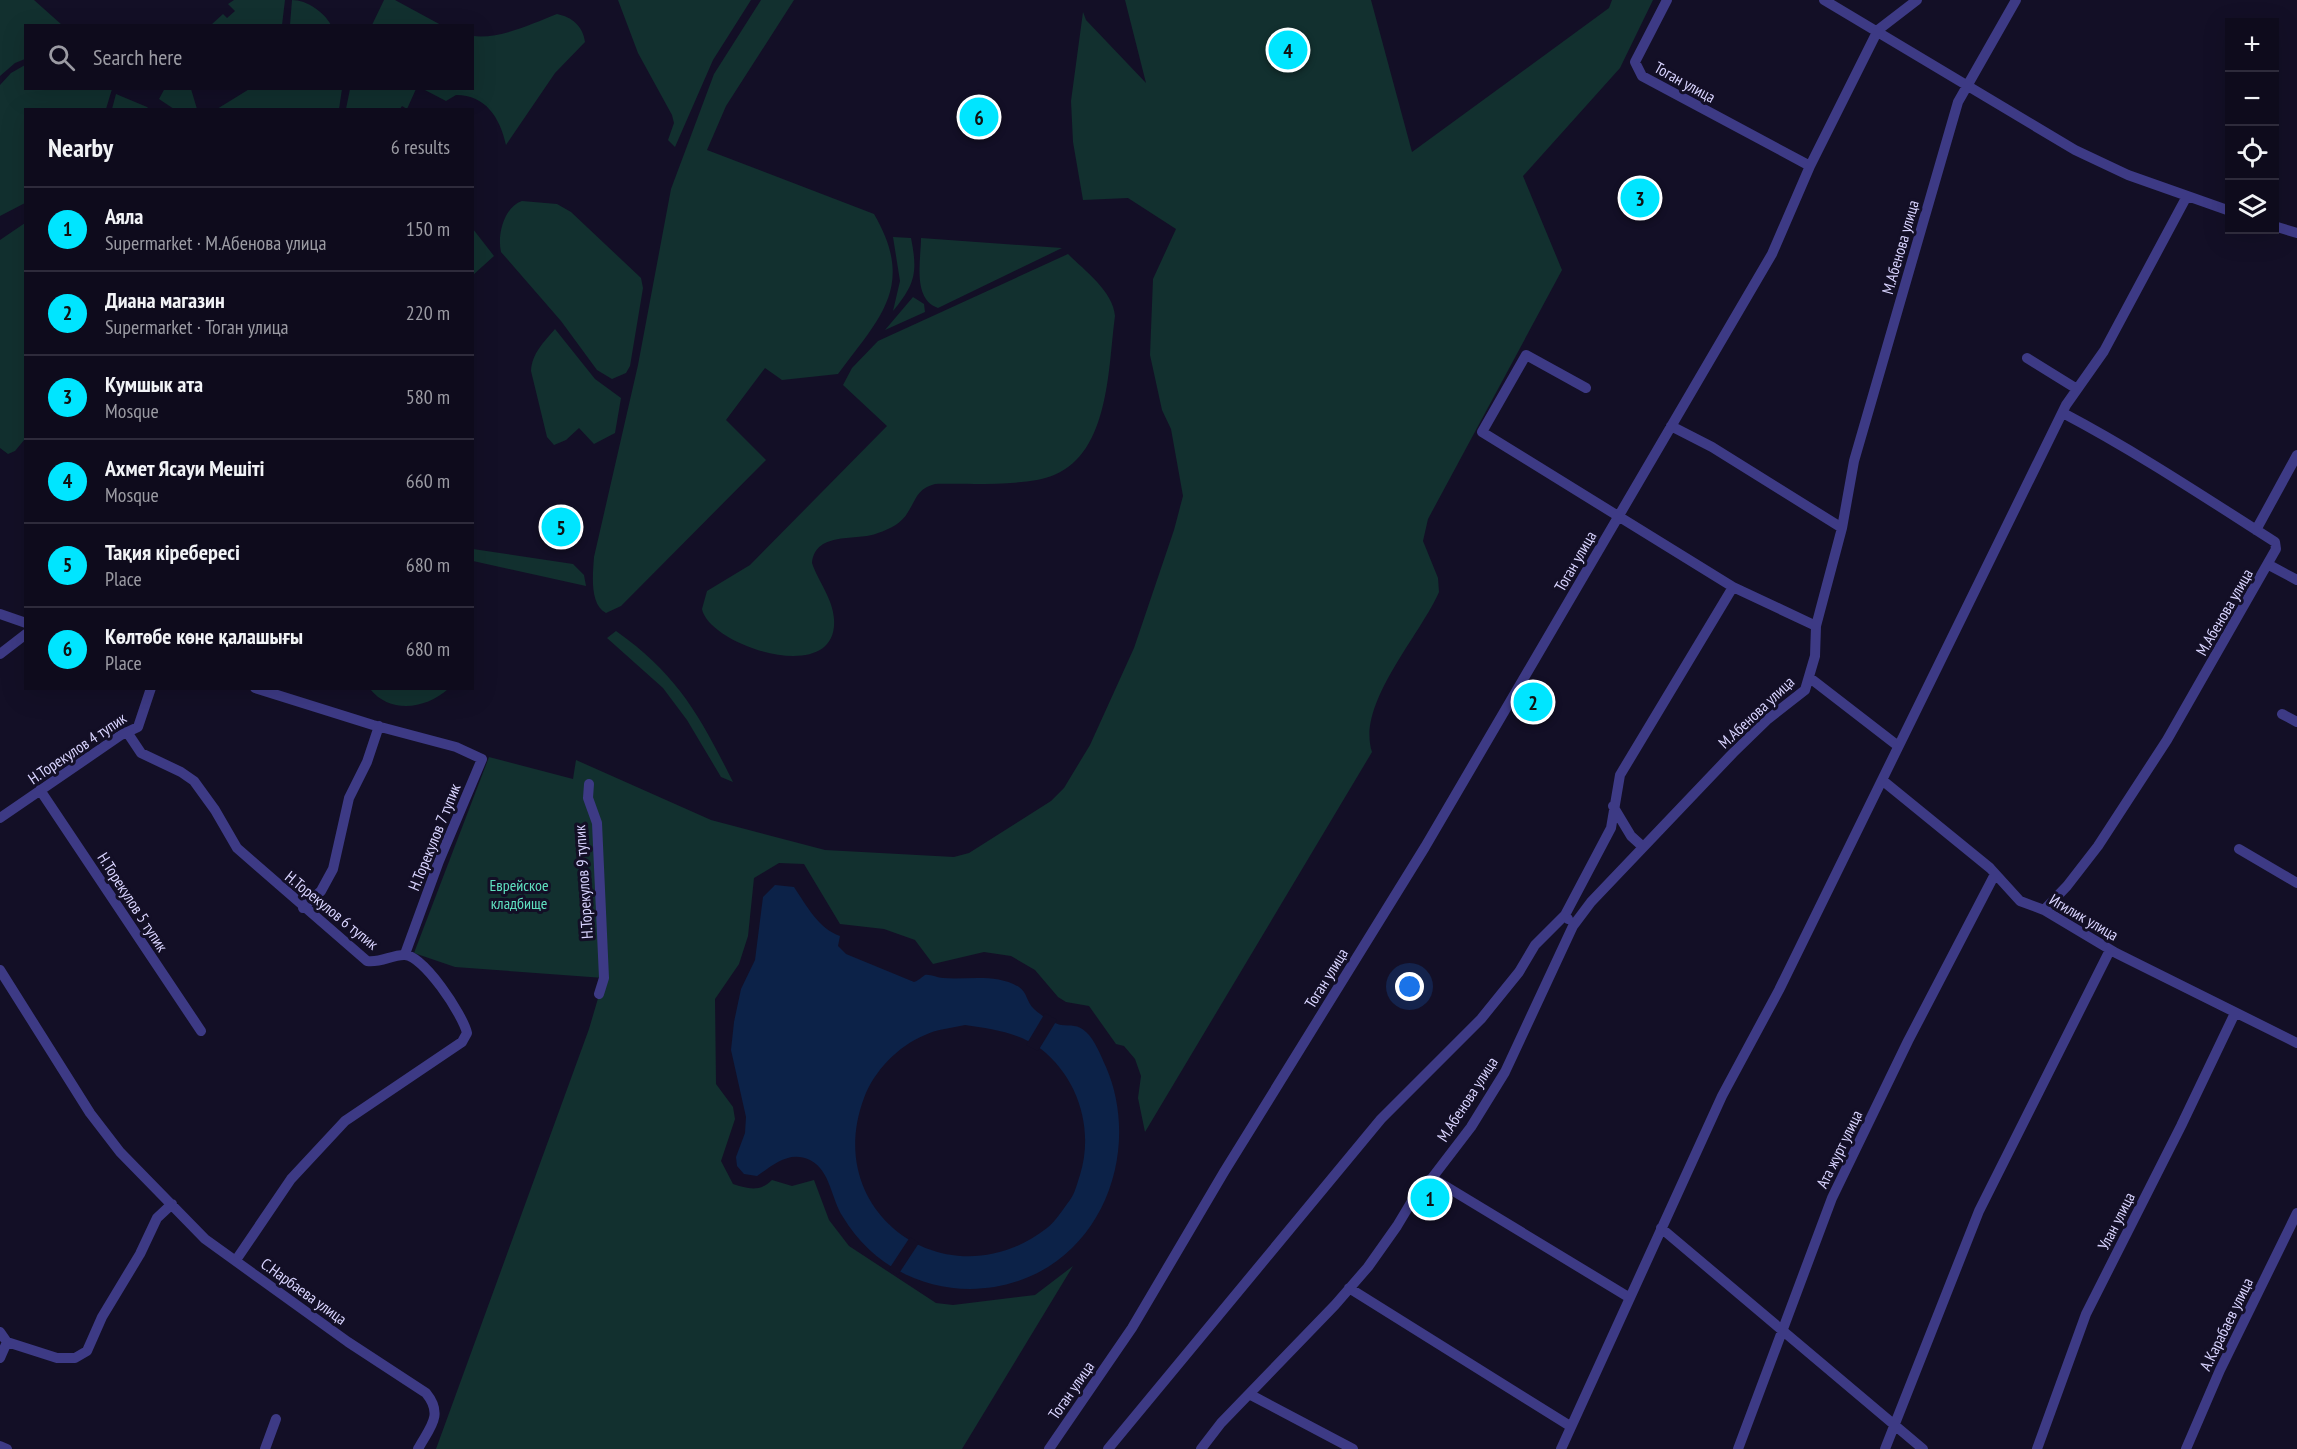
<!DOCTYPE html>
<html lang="en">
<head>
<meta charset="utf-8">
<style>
	body { margin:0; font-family:"PT Sans Narrow",sans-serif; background:#1c1929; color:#f1f3f6 }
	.controls { position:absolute; right:18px; top:18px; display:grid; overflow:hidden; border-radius:0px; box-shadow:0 6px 24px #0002 }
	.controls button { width:54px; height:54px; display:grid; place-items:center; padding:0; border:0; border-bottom:2px solid #2e2b3b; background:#0e0b1c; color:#f1f3f6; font:30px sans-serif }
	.you { position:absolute; left:1410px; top:987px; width:21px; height:21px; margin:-15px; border:4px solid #fff; border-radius:50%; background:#1a73e8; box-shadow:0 0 0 9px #1a73e833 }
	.badge { display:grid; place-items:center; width:39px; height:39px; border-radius:50%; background:#00e5ff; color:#111; font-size:20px; font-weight:700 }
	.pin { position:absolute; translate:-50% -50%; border:3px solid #fff; box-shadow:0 2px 6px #0006 }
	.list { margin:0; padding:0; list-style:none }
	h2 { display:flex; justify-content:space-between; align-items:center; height:78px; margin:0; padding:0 24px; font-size:26px }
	h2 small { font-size:20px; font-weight:400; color:#9b9ba3 }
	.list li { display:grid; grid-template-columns:39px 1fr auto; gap:18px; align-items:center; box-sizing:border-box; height:84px; padding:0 24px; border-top:2px solid #2e2b3b }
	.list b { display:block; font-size:22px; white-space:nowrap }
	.list p { margin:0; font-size:20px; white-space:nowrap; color:#9b9ba3 }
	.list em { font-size:20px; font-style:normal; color:#9b9ba3 }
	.icon { flex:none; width:33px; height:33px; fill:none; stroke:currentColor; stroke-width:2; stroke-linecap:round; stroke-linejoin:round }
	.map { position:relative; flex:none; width:2297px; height:1449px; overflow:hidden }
	.search { position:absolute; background:#0e0b1c; box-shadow:0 6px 24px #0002; left:24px; top:24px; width:450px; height:66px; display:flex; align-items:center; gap:15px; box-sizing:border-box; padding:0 21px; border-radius:0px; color:#9b9ba3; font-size:22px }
	.panel { position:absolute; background:#0e0b1c; box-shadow:0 6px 24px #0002; left:24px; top:108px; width:450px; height:582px; border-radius:0px }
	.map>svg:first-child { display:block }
	.green { fill:#12302f }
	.water { fill:#0c2248; fill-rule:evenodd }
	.pier { fill:#130f26 }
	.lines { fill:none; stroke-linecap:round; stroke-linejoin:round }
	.minor { stroke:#3d3a85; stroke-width:10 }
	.labels { text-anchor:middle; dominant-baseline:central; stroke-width:6; stroke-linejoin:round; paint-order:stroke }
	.street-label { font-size:16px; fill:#d9d4ff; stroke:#130f26 }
	.park-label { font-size:16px; fill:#5fe0c0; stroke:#130f26 }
</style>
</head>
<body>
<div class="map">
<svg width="2297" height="1449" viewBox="0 0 2297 1449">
	<rect width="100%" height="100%" fill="#130f26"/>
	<path class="green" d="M 0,0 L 34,0 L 62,25 L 26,26 L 25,59 L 15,63 L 0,76 Z
		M 234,0 L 285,0 L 282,25 L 211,25 L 223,14 L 227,18 L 235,11 L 228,4 Z
		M 292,0 C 307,0 324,12 331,25 L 290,25 Z
		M 384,0 L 395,0 L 441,25 L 372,25 Z
		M 618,0 L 751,0 L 713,60 L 675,147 L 668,140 L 674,123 L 672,115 L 638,53 Z
		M 761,0 L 794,0 L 726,106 L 707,150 L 874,214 C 916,286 880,317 838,374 L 782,380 L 765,368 L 726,420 L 766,460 L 621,606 L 606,613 C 589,604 593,573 594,557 L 638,365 L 671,189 L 714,74 Z
		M 1125,0 L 1371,0 L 1412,152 L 1609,8 L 1612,0 L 1653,0 L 1620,68 L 1523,176 L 1562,270 L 1428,519 L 1423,541 L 1438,578 L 1439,592 C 1420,636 1356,704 1372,752 L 1145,1132 L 1138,1098 L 1141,1076 L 1135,1059 L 1124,1046 L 1116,1044 L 1089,1006 L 1066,1002 L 1058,997 L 1035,970 L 1011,956 L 984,952 L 933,964 L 915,940 L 884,929 L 840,924 L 804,864 L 779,863 L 754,878 L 748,936 L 739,964 L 715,999 L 716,1084 L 733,1107 L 735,1119 L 721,1161 L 733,1184 C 748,1189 760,1192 772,1180 L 792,1186 L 814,1180 L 829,1220 L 849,1246 L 936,1303 L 953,1305 L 1035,1295 L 1073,1266 L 962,1449 L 436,1449 L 589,1029 L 604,978 L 455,967 L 414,953 L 489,757 L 573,779 L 576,760 L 711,820 L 825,850 L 954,857 L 969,853 L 1051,801 L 1064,788 L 1090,745 L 1134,648 L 1174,530 L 1183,496 L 1171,429 L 1162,410 L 1150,355 L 1153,279 L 1176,229 L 1128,198 L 1083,200 L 1073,142 L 1071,101 L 1083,12 L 1086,20 L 1146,83 Z
		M 557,14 C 572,17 583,26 585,42 L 555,73 L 506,145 C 500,118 486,95 456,95 L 446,101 L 423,89 L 472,88 L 473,36 C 501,39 531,24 557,14 Z
		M 25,65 L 26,88 L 112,89 L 106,109 L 26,110 L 25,203 L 0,216 L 0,85 L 11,73 Z
		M 165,88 L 191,89 L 197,109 L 174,109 L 159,99 Z
		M 251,88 L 342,88 L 342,89 L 339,109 L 217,109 Z
		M 350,89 L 350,88 L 416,89 L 407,109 L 402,106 L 400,109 L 346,109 Z
		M 116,94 L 147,107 L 149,109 L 112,109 Z
		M 522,201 L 557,204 L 571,212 L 641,278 L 643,288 L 630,366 L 626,373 L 612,379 L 597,370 L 561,321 L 501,252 C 497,235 504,207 522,201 Z
		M 25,223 L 25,439 L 15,451 L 8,454 L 0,448 L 0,240 Z
		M 473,229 L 494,256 L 473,275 Z
		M 893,237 L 911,238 C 918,273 915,284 893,311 L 900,281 Z
		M 921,238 L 1062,248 L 938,308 C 912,299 921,260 921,238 Z
		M 1068,254 C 1085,271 1113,291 1115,316 C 1108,367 1110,452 1054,475 C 1026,487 967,483 935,484 C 917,489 917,498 908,512 C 902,523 890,529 878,533 C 857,542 816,530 812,563 C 818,581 833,599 834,619 C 839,688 709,646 702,609 L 707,591 L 750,565 L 887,426 L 843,385 L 852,368 L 878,341 Z
		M 913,297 L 924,304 L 925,312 L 885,330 Z
		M 555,329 L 595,379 L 621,398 L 615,433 L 594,444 L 579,428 L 566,440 L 554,445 L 547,437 L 531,371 C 532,353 544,342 555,329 Z
		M 473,549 L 573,564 L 584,575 L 586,586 L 473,561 Z
		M 616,631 C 678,675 700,716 733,782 L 721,777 L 687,720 L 663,688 L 607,638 Z
		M 370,689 L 448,689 C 426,709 390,714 370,689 Z"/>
	<path class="water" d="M 775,885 L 794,887 C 806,905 819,929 840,936 L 838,946 L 846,954 L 914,982 C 918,981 922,977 925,975 C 930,974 938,978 943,978 C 968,980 996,973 1019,987 C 1027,992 1027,1003 1034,1009 C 1039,1014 1053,1023 1061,1025 C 1071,1026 1078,1024 1086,1032 C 1095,1040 1101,1056 1106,1067 C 1136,1136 1114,1226 1048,1267 C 978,1310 885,1288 843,1217 C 831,1199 831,1171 810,1160 C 789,1150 773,1165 757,1176 L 744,1174 L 737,1166 L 736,1157 L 745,1133 L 746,1117 L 731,1050 L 734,1022 L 741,989 L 755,960 L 763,897 ZM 965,1025 C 991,1029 1019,1032 1041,1049 C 1079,1079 1094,1130 1080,1175 C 1077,1184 1075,1193 1070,1200 C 1063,1209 1056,1221 1047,1228 C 950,1304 820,1215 864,1098 C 874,1071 898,1046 925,1035 C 937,1029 952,1028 965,1025 Z"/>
	<path class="pier" d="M 1045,1013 L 1057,1020 L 1038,1051 L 1026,1045 Z
		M 910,1237 L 919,1243 L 898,1275 L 889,1269 Z"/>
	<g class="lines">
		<path class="minor" d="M 1824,0 L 2075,150 L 2128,175 L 2230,211
			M 1810,166 L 1878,30 L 1917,0
			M 2274,226 L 2297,233
			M 2027,358 L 2077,389
			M 1586,388 L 1526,355 L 1482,432 L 1733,587 L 1816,626
			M 1671,426 L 1712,447 L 1842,528
			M 2256,530 L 2297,455
			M 2269,565 L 2297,580
			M 0,614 L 26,623
			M 0,654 L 26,634
			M 1810,678 L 1898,746
			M 255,688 L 373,725 L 456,747 L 482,759 L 439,861 L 405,954
			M 2282,714 L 2297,722
			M 127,732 L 141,753 L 181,772 L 194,781 L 215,810 L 237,848 L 367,961 C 381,963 391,955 404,955 C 423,954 463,1015 467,1033 L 462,1042 L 345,1121 L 291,1179 L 236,1260
			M 1882,780 L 1990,868 L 2020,901 L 2044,910 L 2116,953 L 2297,1043
			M 589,784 L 588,798 L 597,823 L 604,978 L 599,994
			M 40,790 L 201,1031
			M 1613,806 L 1631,836 L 1642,846
			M 0,818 L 121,735 L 138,727 L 151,688
			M 2239,849 L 2297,883
			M 303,908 L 321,891 L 333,869 L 349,798 L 367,762 L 379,726
			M 2044,910 L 2067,886 L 2098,846 L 2167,740 L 2276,549 L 2275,542 C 2206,498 2137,452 2063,413
			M 1568,919 L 1565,915 L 1611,828 L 1620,775 L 1733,587
			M 0,970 L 90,1113 L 120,1152 L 205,1239 L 348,1342 L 426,1393 C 444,1415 430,1427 418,1449
			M 1432,1178 L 1630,1298
			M 1661,1228 L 1923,1449
			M 1349,1288 L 1570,1426
			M 0,1332 L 7,1342 L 0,1358
			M 7,1342 L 57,1358 L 75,1358 L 87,1351 L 102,1317 L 140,1254 L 157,1218 L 172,1204
			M 1249,1394 L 1353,1449
			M 0,1446 L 7,1449
			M 265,1449 L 276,1419
			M 1049,1449 L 1132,1328 L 1224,1172 L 1425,847 L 1772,254 L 1810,166 L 1642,76 L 1635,62 L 1667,0
			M 1108,1449 L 1381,1119 L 1481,1019 L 1519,972 L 1535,945 L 1565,915
			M 1201,1449 L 1221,1423 L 1335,1305 L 1368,1267 L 1397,1226 L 1421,1186 L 1432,1178 L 1471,1127 L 1505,1072 L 1573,926 L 1591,902 L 1733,753 L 1768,719 L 1805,690 L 1815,656 L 1816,626 L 1842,528 L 1854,461 L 1958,102 L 2016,0
			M 1561,1449 L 1722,1096 L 1779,990 L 2066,405 L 2104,351 L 2187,196
			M 1738,1449 L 1832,1198 L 1908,1041 L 1995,874
			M 1885,1449 L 1979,1211 L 2110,950
			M 2037,1449 L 2086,1314 L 2181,1126 L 2235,1013
			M 2186,1449 L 2220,1370 L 2297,1213"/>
	</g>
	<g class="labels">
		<g class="street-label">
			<text transform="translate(1685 82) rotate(29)">Тоган улица</text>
			<text transform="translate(1900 247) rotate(-74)">М.Абенова улица</text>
			<text transform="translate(1575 561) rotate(-60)">Тоган улица</text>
			<text transform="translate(2224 612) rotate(-60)">М.Абенова улица</text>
			<text transform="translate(1756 712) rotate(-43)">М.Абенова улица</text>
			<text transform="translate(77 748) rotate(-34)">Н.Торекулов 4 тупик</text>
			<text transform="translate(434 837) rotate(-68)">Н.Торекулов 7 тупик</text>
			<text transform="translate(583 882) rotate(-94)">Н.Торекулов 9 тупик</text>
			<text transform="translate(133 902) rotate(57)">Н.Торекулов 5 тупик</text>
			<text transform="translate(332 910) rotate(39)">Н.Торекулов 6 тупик</text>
			<text transform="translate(2084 917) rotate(30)">Игилик улица</text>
			<text transform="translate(1326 978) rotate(-58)">Тоган улица</text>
			<text transform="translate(1467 1099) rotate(-57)">М.Абенова улица</text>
			<text transform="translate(1839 1149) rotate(-64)">Ата журт улица</text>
			<text transform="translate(2116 1221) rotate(-63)">Улан улица</text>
			<text transform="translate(304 1291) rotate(36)">С.Нарбаева улица</text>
			<text transform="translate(2226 1324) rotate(-64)">А.Карабаев улица</text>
			<text transform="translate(1071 1390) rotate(-55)">Тоган улица</text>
		</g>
		<g class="park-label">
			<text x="519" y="885">Еврейское<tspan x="519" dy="18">кладбище</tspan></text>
		</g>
	</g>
</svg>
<div class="controls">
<button>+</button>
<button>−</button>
<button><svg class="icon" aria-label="locate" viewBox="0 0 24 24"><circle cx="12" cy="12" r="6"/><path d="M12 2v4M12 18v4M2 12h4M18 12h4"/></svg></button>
<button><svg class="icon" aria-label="layers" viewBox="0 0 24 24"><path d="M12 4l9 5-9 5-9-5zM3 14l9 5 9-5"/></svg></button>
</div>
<div class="you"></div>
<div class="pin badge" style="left:1430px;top:1198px">1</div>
<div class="pin badge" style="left:1533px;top:702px">2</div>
<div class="pin badge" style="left:1640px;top:198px">3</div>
<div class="pin badge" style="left:1288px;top:50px">4</div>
<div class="pin badge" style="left:561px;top:527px">5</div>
<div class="pin badge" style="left:979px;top:117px">6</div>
<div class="search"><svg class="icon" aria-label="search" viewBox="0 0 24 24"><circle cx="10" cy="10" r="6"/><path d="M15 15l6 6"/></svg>Search here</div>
<section class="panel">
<h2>Nearby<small>6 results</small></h2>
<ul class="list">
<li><span class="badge">1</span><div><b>Аяла</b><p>Supermarket · М.Абенова улица</p></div><em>150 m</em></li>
<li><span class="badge">2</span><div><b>Диана магазин</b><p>Supermarket · Тоган улица</p></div><em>220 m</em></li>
<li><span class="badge">3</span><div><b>Кумшык ата</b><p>Mosque</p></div><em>580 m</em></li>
<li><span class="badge">4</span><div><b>Ахмет Ясауи Мешіті</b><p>Mosque</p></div><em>660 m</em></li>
<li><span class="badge">5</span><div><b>Тақия кіребересі</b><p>Place</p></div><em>680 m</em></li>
<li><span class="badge">6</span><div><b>Көлтөбе көне қалашығы</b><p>Place</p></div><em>680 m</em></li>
</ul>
</section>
</div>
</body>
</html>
